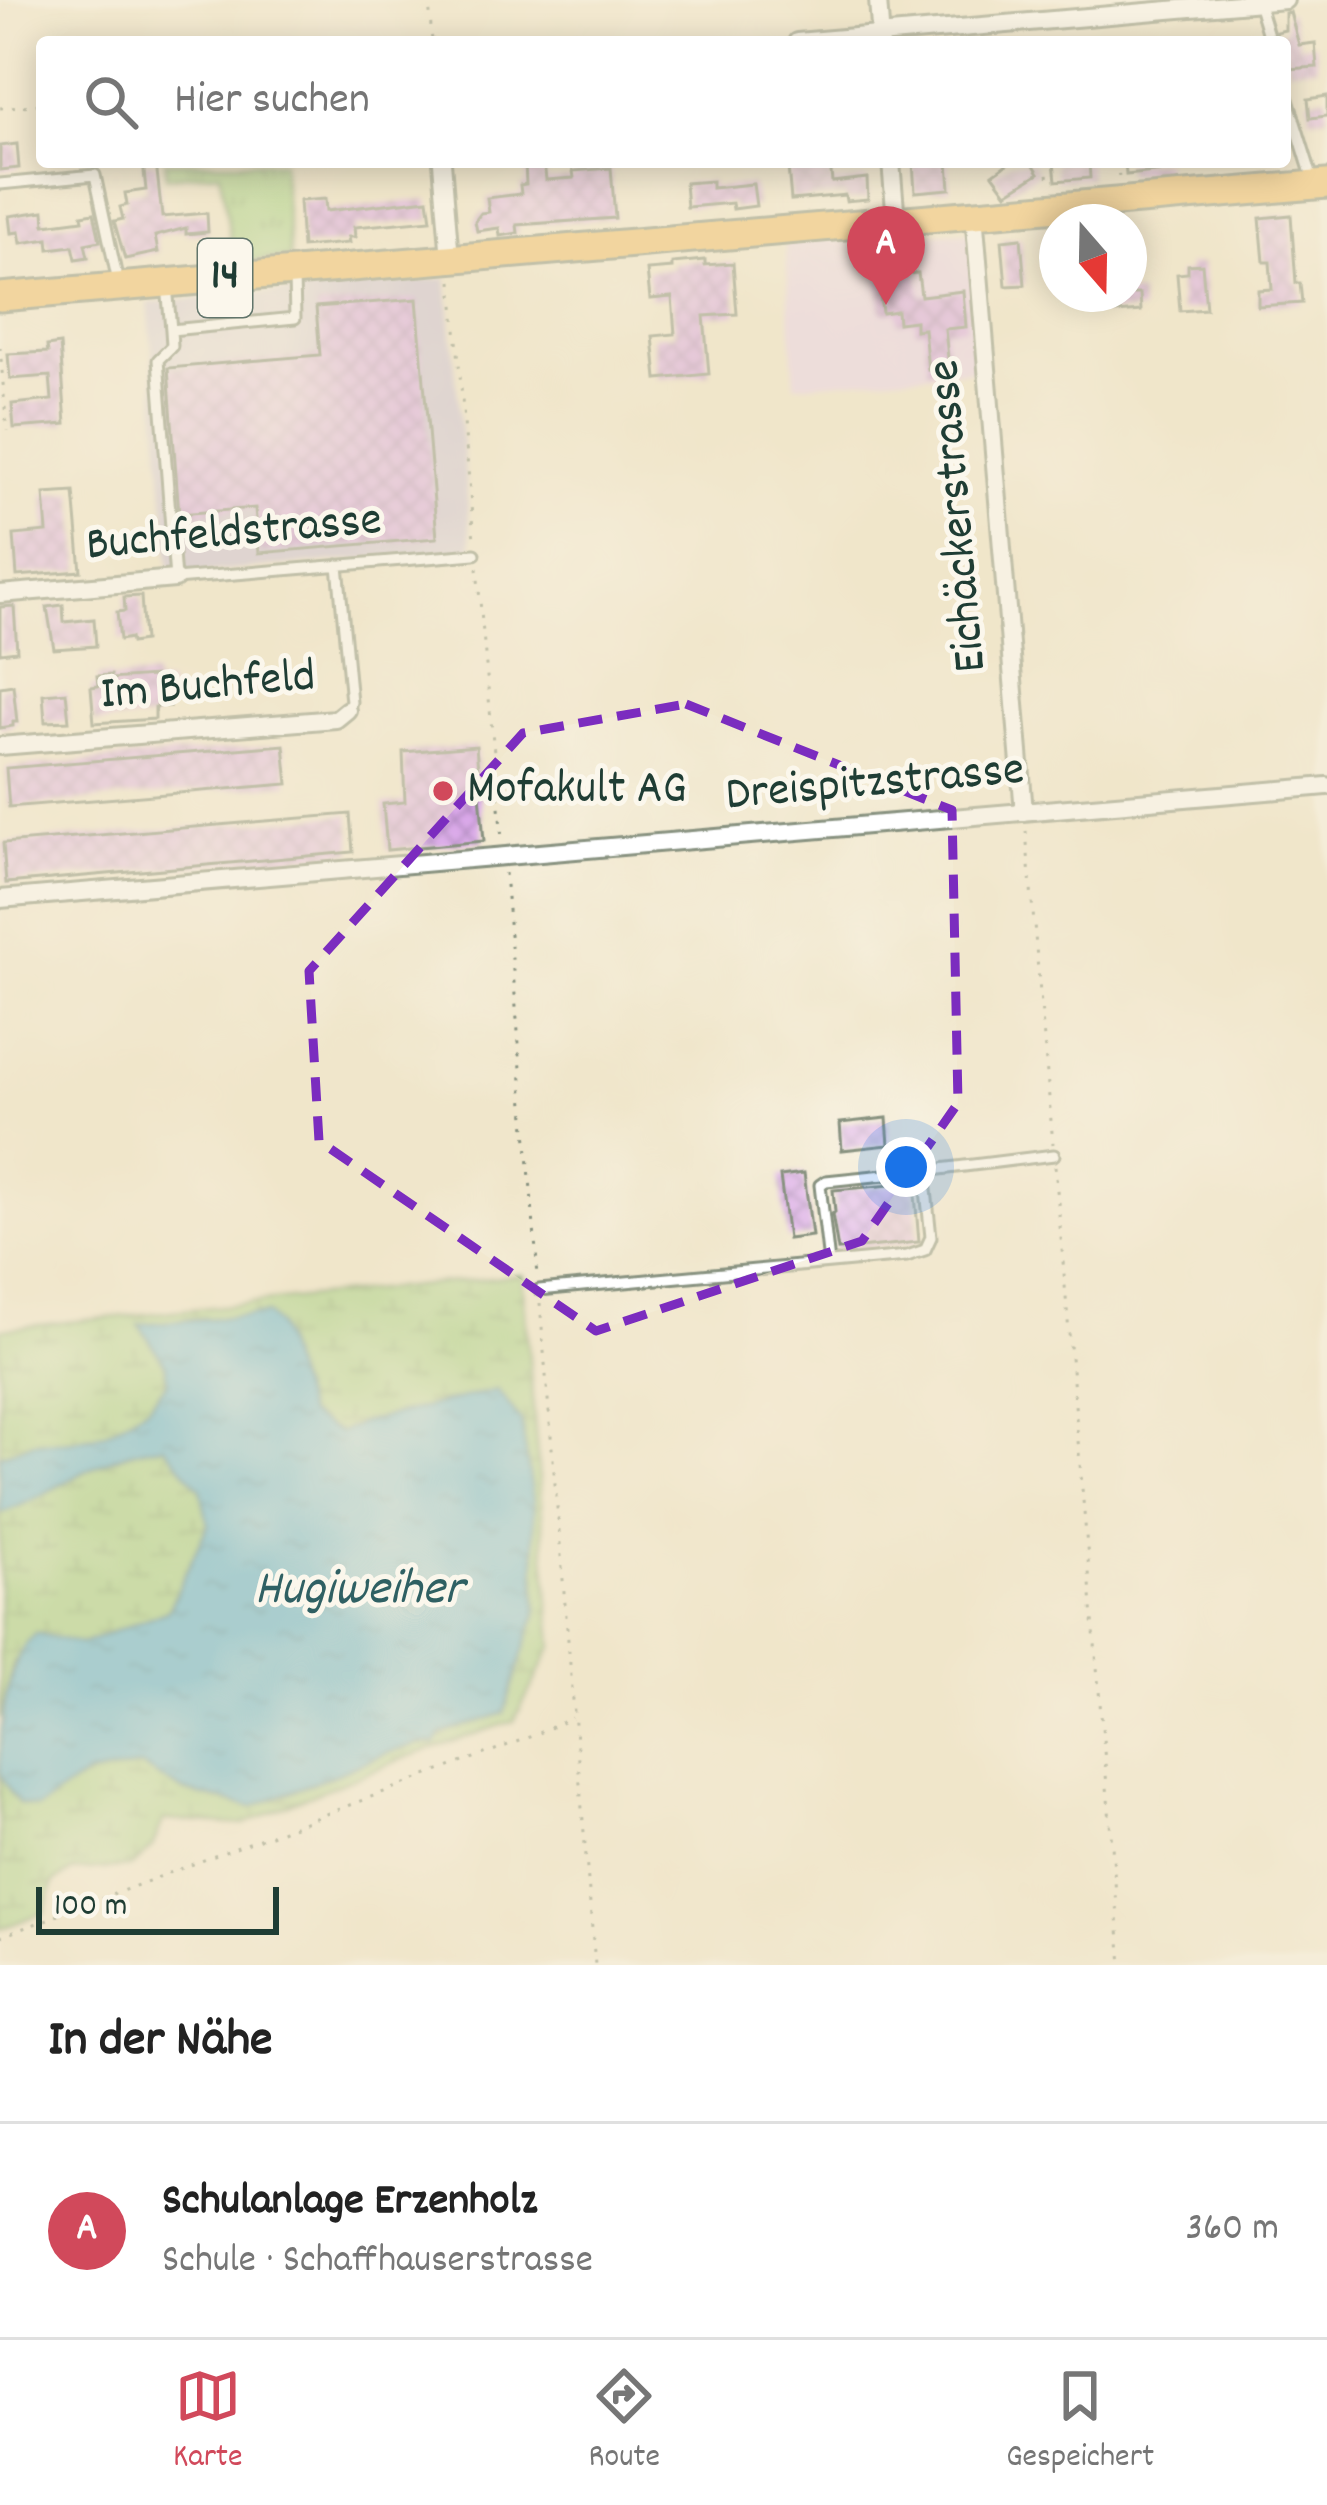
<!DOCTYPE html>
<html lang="de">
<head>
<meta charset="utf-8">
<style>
	body { margin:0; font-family:Dekko,sans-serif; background:#f6f6f6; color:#222 }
	.compass { position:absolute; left:1039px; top:204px; width:108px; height:108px; border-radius:50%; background:#fff; box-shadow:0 6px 30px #0003; rotate:160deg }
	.scale { position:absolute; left:36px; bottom:30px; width:243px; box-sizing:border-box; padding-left:12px; border:6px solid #1f3d34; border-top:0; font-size:33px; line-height:42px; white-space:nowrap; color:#1f3d34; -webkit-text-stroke:9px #fbf7ec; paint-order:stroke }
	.you { position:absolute; left:906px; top:1167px; width:42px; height:42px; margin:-30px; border:9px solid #fff; border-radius:50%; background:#1a73e8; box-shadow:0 0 0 18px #1a73e833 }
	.badge { display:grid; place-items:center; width:78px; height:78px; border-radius:50%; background:#d1495b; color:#fff; font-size:39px; font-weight:700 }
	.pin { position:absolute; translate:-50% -99px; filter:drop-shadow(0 3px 6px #0008) }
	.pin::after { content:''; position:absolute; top:63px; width:42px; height:36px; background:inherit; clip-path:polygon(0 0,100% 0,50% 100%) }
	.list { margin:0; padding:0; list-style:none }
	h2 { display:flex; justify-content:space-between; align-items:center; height:156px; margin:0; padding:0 48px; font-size:51px }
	h2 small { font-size:39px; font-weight:400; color:#767676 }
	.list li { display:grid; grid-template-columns:78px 1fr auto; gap:36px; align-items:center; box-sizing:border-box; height:216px; padding:0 48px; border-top:3px solid #e0e0e0 }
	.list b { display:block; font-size:45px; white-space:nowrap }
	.list p { margin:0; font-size:39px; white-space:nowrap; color:#767676 }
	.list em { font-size:39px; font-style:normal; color:#767676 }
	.icon { flex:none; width:66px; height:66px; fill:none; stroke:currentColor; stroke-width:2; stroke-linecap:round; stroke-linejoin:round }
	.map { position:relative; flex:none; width:1327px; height:1965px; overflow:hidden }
	.search { position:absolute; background:#fff; box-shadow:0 6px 30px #0003; left:36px; right:36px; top:36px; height:132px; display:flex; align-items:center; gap:30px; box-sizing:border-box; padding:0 42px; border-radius:12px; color:#767676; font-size:45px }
	.sheet { height:372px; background:#fff }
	nav { display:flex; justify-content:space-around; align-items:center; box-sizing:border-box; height:168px; border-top:3px solid #e0e0e0; background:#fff; font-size:33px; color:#767676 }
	nav a { display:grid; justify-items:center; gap:6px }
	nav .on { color:#d1495b }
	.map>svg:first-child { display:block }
	.built { fill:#e9d2ed }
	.industrial { fill:#c9bfd7 }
	.grass { fill:url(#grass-tufts); stroke:#5f8659; stroke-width:3 }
	.wetland { fill:url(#wetland-marsh); stroke:#5f8659; stroke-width:3 }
	.water { fill:url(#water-ripples); stroke:#3a7683; stroke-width:3 }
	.building { fill:url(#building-cross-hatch) }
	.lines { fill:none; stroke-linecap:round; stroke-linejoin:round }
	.lane-casing { stroke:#889280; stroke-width:15 }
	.street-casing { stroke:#889280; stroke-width:22 }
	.primary-casing { stroke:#889280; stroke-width:33 }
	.path { stroke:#889280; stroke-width:3; stroke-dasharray:3 9; stroke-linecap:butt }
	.lane { stroke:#fff; stroke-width:9 }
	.street { stroke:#fff; stroke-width:16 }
	.primary { stroke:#f3c26a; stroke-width:27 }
	.marked { fill:none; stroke:#7b2cbf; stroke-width:9; stroke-dasharray:24 15; stroke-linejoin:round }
	.poi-dot { fill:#d1495b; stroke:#fbf7ec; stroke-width:4.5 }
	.labels { text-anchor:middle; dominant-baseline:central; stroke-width:10; stroke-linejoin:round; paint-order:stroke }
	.shield { fill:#fbf7ec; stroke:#61756b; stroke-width:3 }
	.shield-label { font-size:45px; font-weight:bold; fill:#1f3d34 }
	.street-label { font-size:48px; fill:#1f3d34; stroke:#fbf7ec }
	.poi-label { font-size:48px; fill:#1f3d34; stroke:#fbf7ec; text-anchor:start }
	.water-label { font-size:51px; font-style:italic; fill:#2f6063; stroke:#fbf7ec }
</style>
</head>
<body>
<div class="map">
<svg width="1327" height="1965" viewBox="0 0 1327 1965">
	<defs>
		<pattern id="grass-tufts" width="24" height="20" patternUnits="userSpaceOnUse" patternTransform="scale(3)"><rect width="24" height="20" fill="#9fcf7e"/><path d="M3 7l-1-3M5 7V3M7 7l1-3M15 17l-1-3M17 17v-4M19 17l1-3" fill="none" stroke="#81a968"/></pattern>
		<pattern id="wetland-marsh" width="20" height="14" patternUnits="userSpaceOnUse" patternTransform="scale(3)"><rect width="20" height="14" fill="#9fcf7e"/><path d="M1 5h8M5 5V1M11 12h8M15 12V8" fill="none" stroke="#81a968"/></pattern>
		<pattern id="water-ripples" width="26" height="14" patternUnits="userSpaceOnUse" patternTransform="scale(3)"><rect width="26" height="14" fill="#54b0d2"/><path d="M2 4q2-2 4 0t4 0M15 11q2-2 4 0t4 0" fill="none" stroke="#4590ab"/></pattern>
		<pattern id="building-cross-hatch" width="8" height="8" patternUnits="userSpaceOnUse" patternTransform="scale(3)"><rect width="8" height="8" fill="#d9a6e9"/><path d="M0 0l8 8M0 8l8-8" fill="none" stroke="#af88be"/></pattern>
	</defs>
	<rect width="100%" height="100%" fill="#fbf7ec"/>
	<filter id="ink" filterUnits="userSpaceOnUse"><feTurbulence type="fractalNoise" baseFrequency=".00833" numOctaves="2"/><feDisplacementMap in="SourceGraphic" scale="24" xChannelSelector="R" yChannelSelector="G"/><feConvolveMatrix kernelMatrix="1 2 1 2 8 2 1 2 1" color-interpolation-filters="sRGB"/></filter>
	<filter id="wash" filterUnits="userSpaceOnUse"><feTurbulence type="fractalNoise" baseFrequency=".004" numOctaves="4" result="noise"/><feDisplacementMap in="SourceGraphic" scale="48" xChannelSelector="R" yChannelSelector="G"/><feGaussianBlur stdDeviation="2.7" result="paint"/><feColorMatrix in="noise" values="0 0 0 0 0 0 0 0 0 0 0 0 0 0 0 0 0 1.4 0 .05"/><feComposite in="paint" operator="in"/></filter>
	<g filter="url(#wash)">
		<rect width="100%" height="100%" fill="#f0e6cb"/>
		<path class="built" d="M 976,232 L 987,369 L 795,385 L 785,240 Z"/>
		<path class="industrial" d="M 447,278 L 472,550 L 170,576 L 148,303 Z"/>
		<path class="grass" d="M 165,162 L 282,162 L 290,258 L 234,262 L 220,172 L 166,177 Z"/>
		<path class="wetland" d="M 522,1275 L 553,1646 L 514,1721 L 405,1758 L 298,1800 L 244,1825 L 164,1820 L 152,1847 L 132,1867 L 73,1871 L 54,1882 L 45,1912 L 0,1929 L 0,1774 L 19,1804 L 36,1807 L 84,1777 L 141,1766 L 183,1791 L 252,1807 L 386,1753 L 421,1743 L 432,1744 L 442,1734 L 504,1713 L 537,1610 L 533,1500 L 363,1422 L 339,1433 L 307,1415 L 277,1325 L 140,1325 L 166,1365 L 168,1382 L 147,1407 L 105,1433 L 71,1441 L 34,1442 L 0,1455 L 0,1329 Z
			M 164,1446 L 202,1489 L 208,1525 L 169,1610 L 82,1644 L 13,1661 L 0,1719 L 0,1513 C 57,1495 102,1450 164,1446 Z"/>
		<path class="water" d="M 267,1314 L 277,1325 L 307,1415 L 339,1433 L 363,1422 L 497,1390 L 521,1421 L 533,1500 L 537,1611 L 504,1713 L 442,1734 L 435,1743 L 421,1743 L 386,1753 L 252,1807 L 183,1791 L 141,1766 L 84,1777 L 37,1808 L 19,1804 C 13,1794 2,1781 0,1770 C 0,1731 5,1658 36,1633 L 82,1644 L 168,1610 L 208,1525 L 201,1489 L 164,1446 C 102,1449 57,1495 0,1513 L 0,1455 L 34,1442 L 71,1441 L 105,1433 L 147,1407 L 168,1382 L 166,1365 L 139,1324 Z"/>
		<g id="blocks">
			<path class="building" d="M 1290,12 L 1299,45 L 1315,43 L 1317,67 L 1288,69 L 1285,42 L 1279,42 L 1276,32 L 1285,30 L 1285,13 Z
				M 1327,96 L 1327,116 L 1310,118 L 1308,99 Z
				M 17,144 L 19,168 L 0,170 L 0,146 Z
				M 143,162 L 156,162 L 162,217 L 207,213 L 208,232 L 186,234 L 186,228 L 155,236 L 158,252 L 125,259 L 114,221 L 123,219 L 120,207 L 127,205 L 125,193 L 146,190 Z
				M 525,162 L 544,162 L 546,180 L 574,178 L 573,171 L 611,168 L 615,218 L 517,225 L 518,233 L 500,236 L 499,228 L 477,231 L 475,221 L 481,213 L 489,212 L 487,198 L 521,194 L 520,185 L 526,184 Z
				M 913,162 L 948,162 L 950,189 L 915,192 Z
				M 1010,162 L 1032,162 L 1039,173 L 1007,193 L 993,174 Z
				M 1054,162 L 1089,162 L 1090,178 L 1056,181 Z
				M 1125,162 L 1165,162 L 1165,171 L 1126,175 Z
				M 830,163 L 832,182 L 867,178 L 868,199 L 846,201 L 845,195 L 791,200 L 788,167 Z
				M 712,181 L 712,188 L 753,184 L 756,206 L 733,209 L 732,203 L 687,207 L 685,183 Z
				M 325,199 L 326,211 L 428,199 L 431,220 L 354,227 L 355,237 L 348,237 L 349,243 L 302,247 L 299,201 Z
				M 44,211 L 45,225 L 83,220 L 82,215 L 94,213 L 100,241 L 85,244 L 88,257 L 76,259 L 73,246 L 49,249 L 48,239 L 21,243 L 19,232 L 11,233 L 9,216 Z
				M 1291,215 L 1296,283 L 1300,283 L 1302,303 L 1258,306 L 1258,290 L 1272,289 L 1270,262 L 1264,262 L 1260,218 Z
				M 1021,238 L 1025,285 L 1006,286 L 1002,240 Z
				M 705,260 L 705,265 L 733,263 L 737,314 L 704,316 L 709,374 L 657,379 L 653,336 L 675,334 L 672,297 L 650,299 L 647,270 L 672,268 L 672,263 Z
				M 1202,264 L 1206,309 L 1180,311 L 1177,274 L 1188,273 L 1188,265 Z
				M 918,273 L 921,296 L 963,291 L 966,327 L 945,329 L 949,368 L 928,370 L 924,329 L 915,330 L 915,321 L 898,323 L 897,311 L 882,313 L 878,277 Z
				M 1101,294 L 1140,294 L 1141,311 L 1103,314 Z
				M 417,299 L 437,538 L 259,553 L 255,508 L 179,514 L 168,368 L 320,355 L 316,307 Z
				M 60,344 L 66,424 L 14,428 L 12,404 L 52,400 L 50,376 L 10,379 L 8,354 L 48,352 L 47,346 Z
				M 74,492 L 81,571 L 17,576 L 14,535 L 47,532 L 44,494 Z
				M 141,596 L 144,641 L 131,643 L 130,638 L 120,640 L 117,612 L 125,611 L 124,597 Z
				M 63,605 L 64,622 L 94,619 L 96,646 L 54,649 L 47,607 Z
				M 14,606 L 17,651 L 0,653 L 0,607 Z
				M 111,675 L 111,679 L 154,676 L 155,684 L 168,683 L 170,706 L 155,707 L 155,719 L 94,723 L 91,687 L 98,686 L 97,676 Z
				M 13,685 L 17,722 L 13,722 L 13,726 L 0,728 L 0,687 Z
				M 66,692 L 69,721 L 45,722 L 43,694 Z
				M 284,745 L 288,784 L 9,807 L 6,768 Z
				M 476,746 L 484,841 L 387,850 L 383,804 L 405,802 L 403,752 Z
				M 350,814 L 353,852 L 6,883 L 3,843 Z
				M 887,1118 L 889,1145 L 842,1150 L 840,1123 Z
				M 804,1173 L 812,1236 L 788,1239 L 780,1176 Z
				M 914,1183 L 919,1242 L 838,1250 L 832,1214 L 835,1212 L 833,1190 Z"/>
		</g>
	</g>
	<g filter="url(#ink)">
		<use href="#blocks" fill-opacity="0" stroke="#889280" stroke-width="3"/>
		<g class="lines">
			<defs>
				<path id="lane" d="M 1258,2 L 1270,42
					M 1285,90 L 1313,180
					M 0,184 L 95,175 L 118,282
					M 167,285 L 171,330 L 295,318 L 294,278
					M 171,330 L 172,346 L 158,360 L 175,579 L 475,554
					M 338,565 L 351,702 L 347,710
					M 829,1263 L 820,1185 L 826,1181 L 924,1171
					M 539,1290 L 907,1256 L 925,1250 L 931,1237 L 924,1171 L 1054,1155"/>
				<path id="street" d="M 878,0 L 881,41
					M 797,42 L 1285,0
					M 442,162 L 450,259
					M 891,162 L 896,220
					M 974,213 L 1024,812
					M 0,594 L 175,579
					M 0,746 L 336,719 L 347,710
					M 0,899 L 1327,786"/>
				<path id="primary" d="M 0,297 L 1327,184"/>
			</defs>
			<use href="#lane" class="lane-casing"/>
			<use href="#street" class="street-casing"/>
			<use href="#primary" class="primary-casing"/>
			<path class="path" d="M 429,0 L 432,42
				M 0,108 L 42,104
				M 1047,162 L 1049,184
				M 1117,162 L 1119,178
				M 452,281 L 474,540
				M 0,347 L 7,431
				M 477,568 L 502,839
				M 1026,831 L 1053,1144
				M 505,873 L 538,1276
				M 1055,1166 L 1122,1965
				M 540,1303 L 595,1965
				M 0,1937 L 527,1738 L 572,1718"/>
			<use href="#lane" class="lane"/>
			<use href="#street" class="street"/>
			<use href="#primary" class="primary"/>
		</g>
	</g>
	<path d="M0 0H1327V1965H0ZM 686,704 L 952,810 L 958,1103 L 862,1241 L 596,1331 L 319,1141 L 309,971 L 523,733 Z" fill="#f0e6cb" fill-opacity=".55" fill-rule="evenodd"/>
	<path class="marked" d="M 686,704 L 952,810 L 958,1103 L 862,1241 L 596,1331 L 319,1141 L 309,971 L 523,733 Z"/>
	<circle class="poi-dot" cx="443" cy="791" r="12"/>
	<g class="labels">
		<rect class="shield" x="198" y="239" width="54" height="78" rx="9"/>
		<g class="shield-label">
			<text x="225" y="278">14</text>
		</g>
		<g class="street-label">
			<text transform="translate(960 516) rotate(-95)">Eichäckerstrasse</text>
			<text transform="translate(234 535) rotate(-5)">Buchfeldstrasse</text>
			<text transform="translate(208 688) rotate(-5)">Im Buchfeld</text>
			<text transform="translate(875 785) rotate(-5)">Dreispitzstrasse</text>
		</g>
		<g class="poi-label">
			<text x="467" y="791">Mofakult AG</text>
		</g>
		<g class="water-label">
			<text x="359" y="1592">Hugiweiher</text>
		</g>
	</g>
</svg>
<svg class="compass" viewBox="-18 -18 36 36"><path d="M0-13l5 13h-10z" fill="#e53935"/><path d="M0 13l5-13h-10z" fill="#767676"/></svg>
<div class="scale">100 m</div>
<div class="you"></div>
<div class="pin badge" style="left:886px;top:305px">A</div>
<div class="search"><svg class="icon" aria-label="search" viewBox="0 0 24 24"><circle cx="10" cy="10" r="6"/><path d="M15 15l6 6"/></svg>Hier suchen</div>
</div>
<section class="sheet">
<h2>In der Nähe<small></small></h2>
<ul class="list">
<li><span class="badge">A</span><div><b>Schulanlage Erzenholz</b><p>Schule · Schaffhauserstrasse</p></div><em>360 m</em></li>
</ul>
</section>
<nav>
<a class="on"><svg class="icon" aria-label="map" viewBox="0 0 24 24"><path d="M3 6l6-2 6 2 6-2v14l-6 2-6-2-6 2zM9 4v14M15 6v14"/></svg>Karte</a>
<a><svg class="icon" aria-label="directions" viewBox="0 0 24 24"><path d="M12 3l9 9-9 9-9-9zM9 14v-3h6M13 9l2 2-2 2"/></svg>Route</a>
<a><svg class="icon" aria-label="saved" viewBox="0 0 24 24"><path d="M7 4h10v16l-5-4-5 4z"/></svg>Gespeichert</a>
</nav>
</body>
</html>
